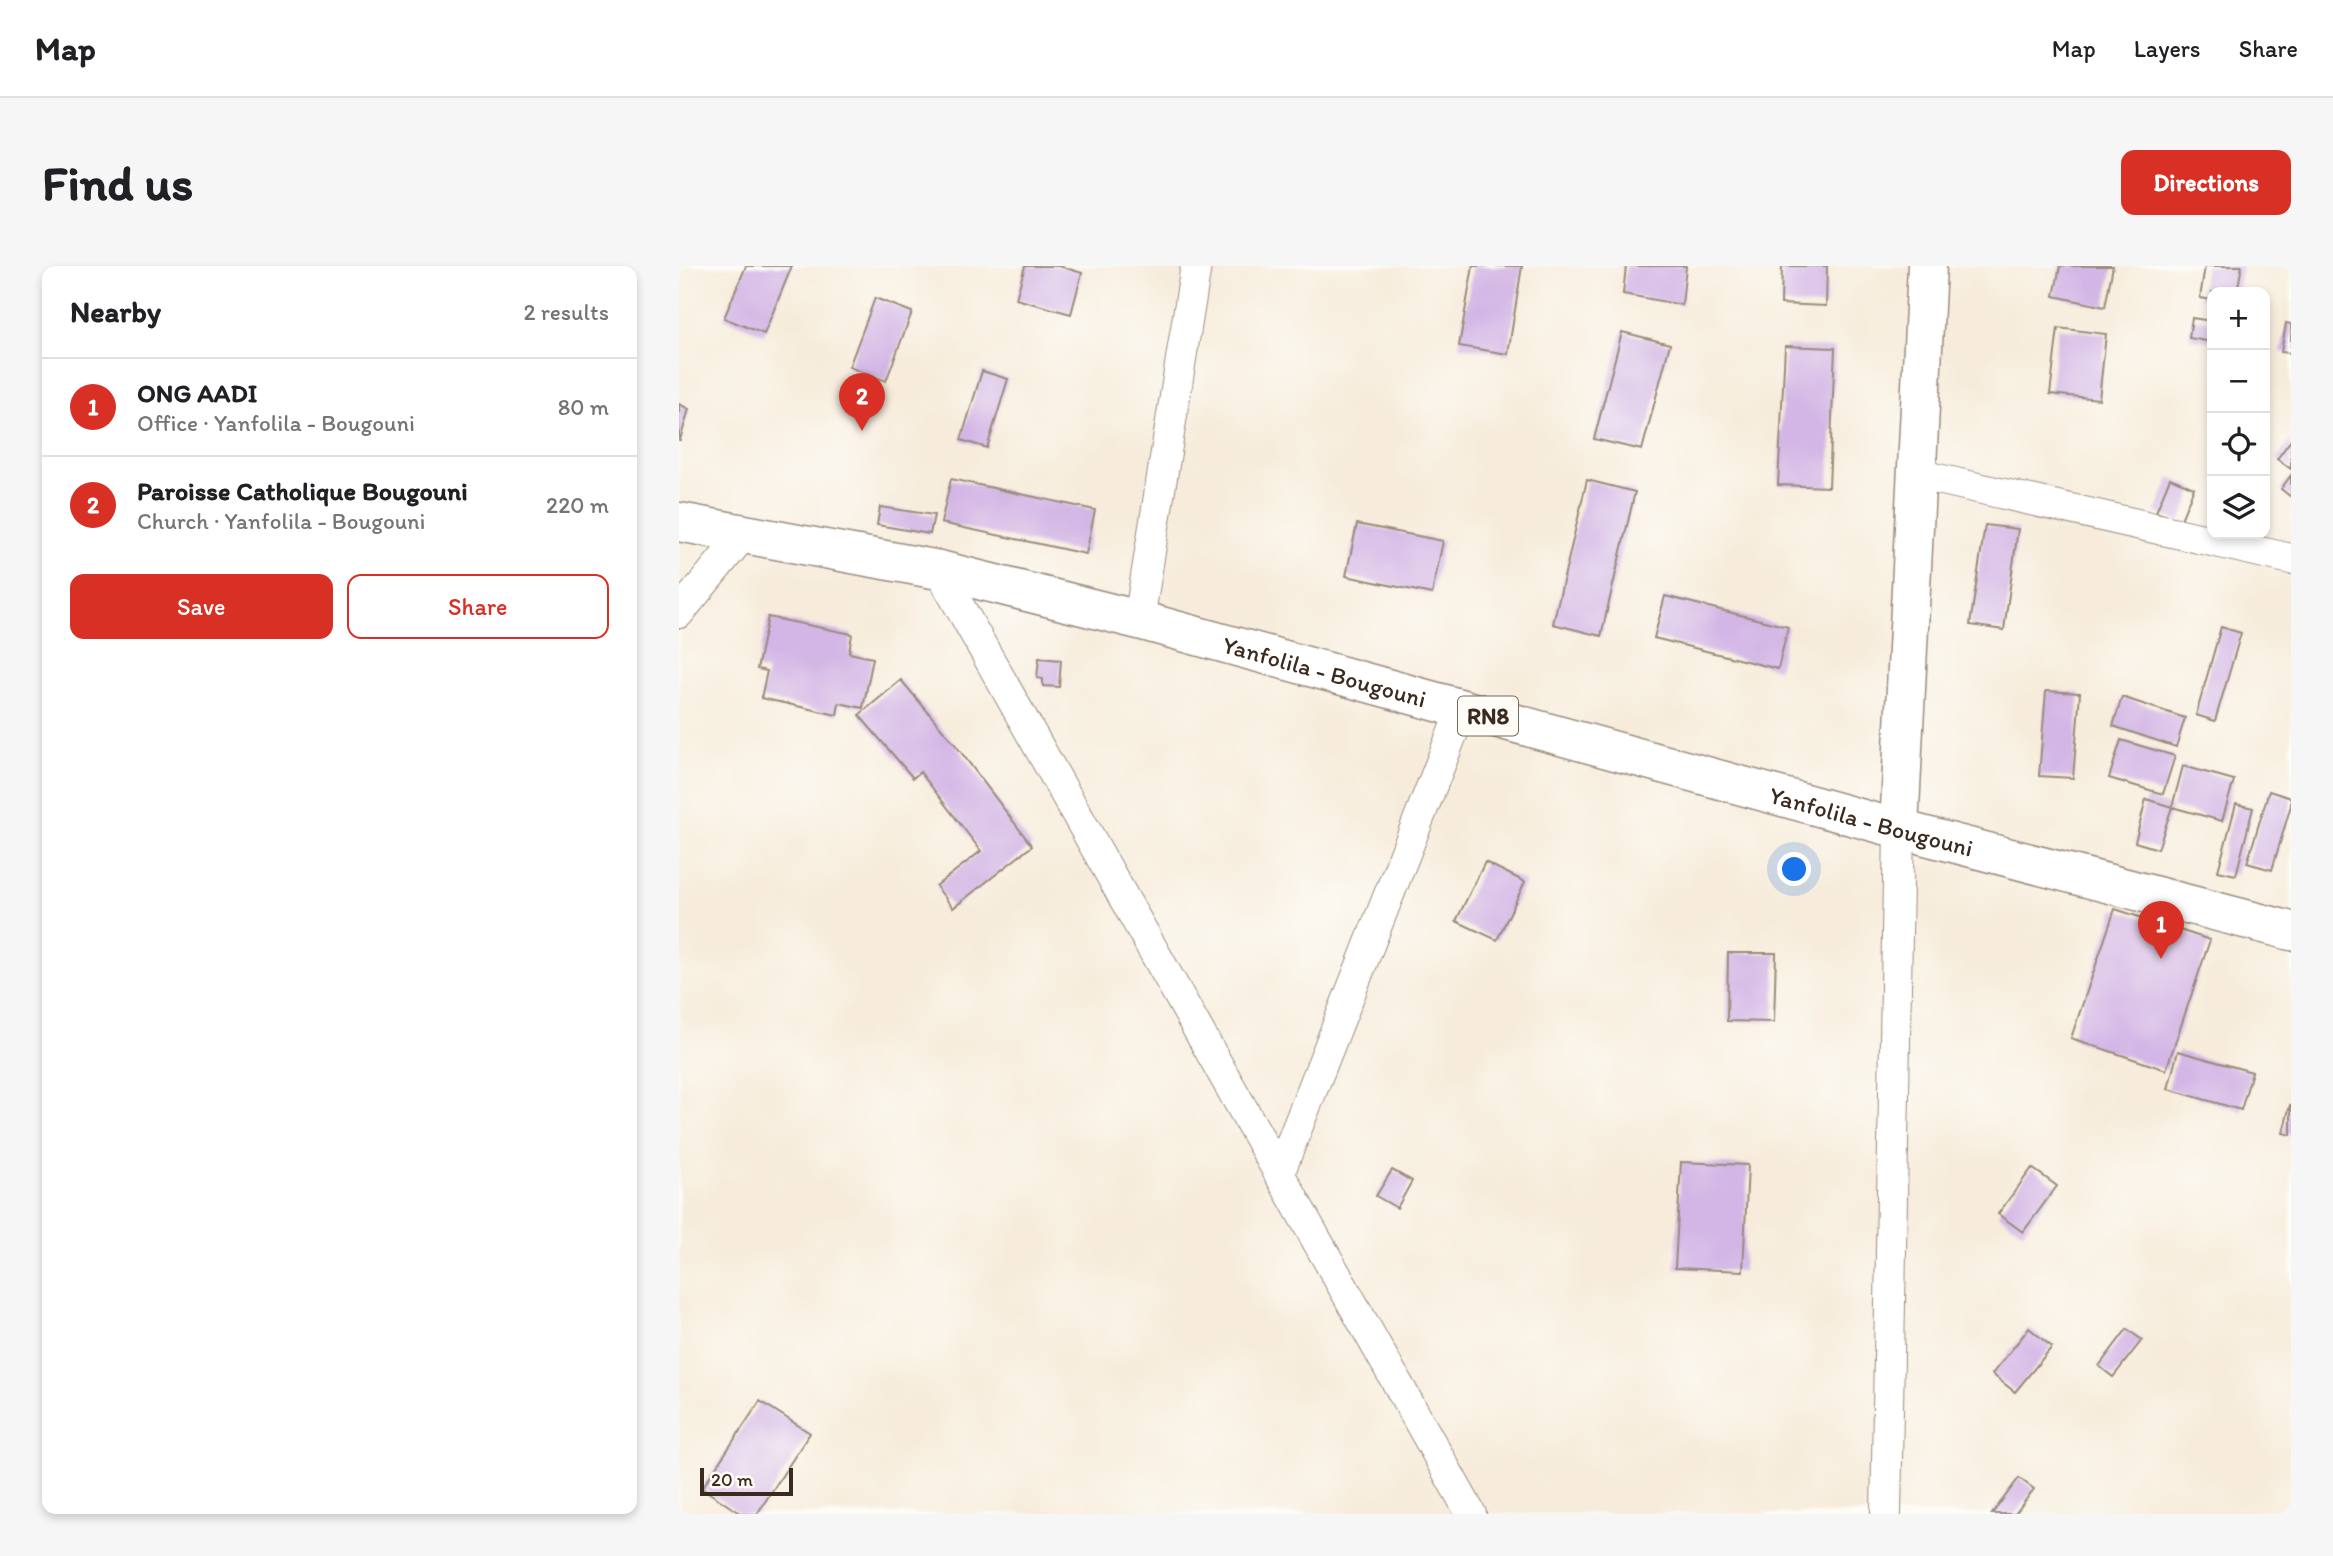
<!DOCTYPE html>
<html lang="en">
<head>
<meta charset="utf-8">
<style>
	body { margin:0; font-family:Itim,sans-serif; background:#f6f6f6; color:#202124 }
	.controls { position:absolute; right:21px; top:21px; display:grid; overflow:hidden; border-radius:14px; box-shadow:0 4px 10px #0003 }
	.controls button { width:63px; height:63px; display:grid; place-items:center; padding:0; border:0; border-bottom:2px solid #e0e0e0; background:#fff; color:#202124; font:35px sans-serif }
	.scale { position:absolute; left:21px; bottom:18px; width:93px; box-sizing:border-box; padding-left:7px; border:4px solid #3b2a1e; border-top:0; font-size:19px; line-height:24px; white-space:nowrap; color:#3b2a1e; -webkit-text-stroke:5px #fdfcf7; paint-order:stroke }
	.you { position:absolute; left:1116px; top:604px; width:24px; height:24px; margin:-18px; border:5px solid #fff; border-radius:50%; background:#1a73e8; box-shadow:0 0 0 10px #1a73e833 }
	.badge { display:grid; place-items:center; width:46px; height:46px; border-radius:50%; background:#d93025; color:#fff; font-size:23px; font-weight:700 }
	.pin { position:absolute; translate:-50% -58px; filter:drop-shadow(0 2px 4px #0008) }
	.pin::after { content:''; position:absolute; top:37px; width:24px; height:21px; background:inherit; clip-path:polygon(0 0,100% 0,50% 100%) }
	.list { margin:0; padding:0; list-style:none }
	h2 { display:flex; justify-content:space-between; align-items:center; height:91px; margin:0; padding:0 28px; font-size:30px }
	h2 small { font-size:23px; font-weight:400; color:#757577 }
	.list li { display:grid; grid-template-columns:46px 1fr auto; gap:21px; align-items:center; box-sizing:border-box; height:98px; padding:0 28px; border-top:2px solid #e0e0e0 }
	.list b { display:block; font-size:26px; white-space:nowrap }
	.list p { margin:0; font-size:23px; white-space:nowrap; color:#757577 }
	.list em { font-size:23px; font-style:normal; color:#757577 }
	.actions { display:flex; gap:14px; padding:21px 28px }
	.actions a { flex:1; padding:16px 0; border:2px solid #d93025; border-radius:14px; text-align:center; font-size:24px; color:#d93025 }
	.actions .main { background:#d93025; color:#fff }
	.icon { flex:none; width:38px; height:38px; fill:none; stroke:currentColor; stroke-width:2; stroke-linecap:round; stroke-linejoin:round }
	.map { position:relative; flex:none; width:1612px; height:1248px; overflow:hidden; border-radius:14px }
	header { display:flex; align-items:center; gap:42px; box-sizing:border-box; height:98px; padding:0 35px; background:#fff; border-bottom:2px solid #e0e0e0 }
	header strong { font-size:33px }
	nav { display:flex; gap:38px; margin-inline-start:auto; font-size:24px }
	.intro { display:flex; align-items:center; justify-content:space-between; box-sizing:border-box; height:168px; padding:0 42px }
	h1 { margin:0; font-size:49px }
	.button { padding:18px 32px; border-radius:14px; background:#d93025; color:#fff; font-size:24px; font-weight:700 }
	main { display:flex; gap:42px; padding:0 42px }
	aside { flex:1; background:#fff; border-radius:14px; box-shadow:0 4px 10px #0003 }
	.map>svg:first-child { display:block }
	.building { fill:#d3b6e5 }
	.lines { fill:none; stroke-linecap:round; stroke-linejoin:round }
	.minor-casing { stroke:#998b7c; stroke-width:32 }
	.tertiary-casing { stroke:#998b7c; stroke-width:41 }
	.primary-casing { stroke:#998b7c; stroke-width:41 }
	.minor { stroke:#fff; stroke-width:30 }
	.tertiary { stroke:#fff; stroke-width:38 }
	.primary { stroke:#fff; stroke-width:38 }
	.labels { text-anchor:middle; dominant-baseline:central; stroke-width:5; stroke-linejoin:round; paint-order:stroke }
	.shield { fill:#fdfcf7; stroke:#75695f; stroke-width:2 }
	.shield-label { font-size:23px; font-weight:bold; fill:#3b2a1e }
	.street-label { font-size:24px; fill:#3b2a1e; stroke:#fdfcf7 }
</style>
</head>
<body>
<header>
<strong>Map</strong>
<nav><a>Map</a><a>Layers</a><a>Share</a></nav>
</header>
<div class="intro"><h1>Find us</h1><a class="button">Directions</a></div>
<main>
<aside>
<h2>Nearby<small>2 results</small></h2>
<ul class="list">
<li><span class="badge">1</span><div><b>ONG AADI</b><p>Office · Yanfolila - Bougouni</p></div><em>80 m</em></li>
<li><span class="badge">2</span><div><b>Paroisse Catholique Bougouni</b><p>Church · Yanfolila - Bougouni</p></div><em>220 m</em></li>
</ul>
<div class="actions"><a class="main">Save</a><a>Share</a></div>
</aside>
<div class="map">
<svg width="1612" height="1248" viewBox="0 0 1612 1248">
	<rect width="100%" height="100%" fill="#fdfcf7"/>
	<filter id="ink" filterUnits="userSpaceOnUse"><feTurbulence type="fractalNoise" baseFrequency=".0143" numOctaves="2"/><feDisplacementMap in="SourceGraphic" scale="14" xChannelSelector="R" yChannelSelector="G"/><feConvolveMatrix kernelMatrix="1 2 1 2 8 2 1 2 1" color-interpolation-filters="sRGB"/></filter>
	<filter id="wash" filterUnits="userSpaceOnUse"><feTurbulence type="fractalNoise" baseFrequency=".00686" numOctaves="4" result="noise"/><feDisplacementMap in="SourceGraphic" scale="28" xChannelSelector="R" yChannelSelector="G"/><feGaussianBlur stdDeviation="1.57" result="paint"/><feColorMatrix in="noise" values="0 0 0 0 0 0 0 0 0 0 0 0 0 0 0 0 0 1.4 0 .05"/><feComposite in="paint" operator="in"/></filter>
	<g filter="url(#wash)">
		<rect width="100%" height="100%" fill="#f7ecdb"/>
		<g id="blocks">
			<path class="building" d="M 67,0 L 113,0 L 85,68 L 45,52 Z
				M 346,0 L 380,0 L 403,7 L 392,48 L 337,33 Z
				M 794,0 L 843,0 L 829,88 L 780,80 Z
				M 947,0 L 1007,0 L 1003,39 L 944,28 Z
				M 1103,0 L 1148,0 L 1147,40 L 1102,38 Z
				M 1381,0 L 1434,0 L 1426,41 L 1375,30 Z
				M 1526,0 L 1563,0 L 1558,26 L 1533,26 L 1533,34 L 1521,32 Z
				M 196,32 L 233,46 L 207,115 L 170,101 Z
				M 1513,52 L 1533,55 L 1533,76 L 1510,72 Z
				M 1607,57 L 1612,58 L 1612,87 L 1602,86 Z
				M 1379,62 L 1427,68 L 1420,133 L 1371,128 Z
				M 943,66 L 991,78 L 963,184 L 915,173 Z
				M 1106,80 L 1156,82 L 1150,221 L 1099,219 Z
				M 303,105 L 329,113 L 308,182 L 282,174 Z
				M 0,138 L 10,143 L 1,174 L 0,174 Z
				M 1612,174 L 1612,203 L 1598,193 Z
				M 1612,209 L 1612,231 L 1602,223 Z
				M 1491,212 L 1515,222 L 1501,256 L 1477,246 Z
				M 272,213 L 416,244 L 407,288 L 262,257 Z
				M 908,214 L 956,226 L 922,370 L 874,358 Z
				M 201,241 L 255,249 L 251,268 L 198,259 Z
				M 678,258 L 764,275 L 753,328 L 667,310 Z
				M 1306,259 L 1339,263 L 1325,364 L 1291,359 Z
				M 986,330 L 1109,361 L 1099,403 L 975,372 Z
				M 89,351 L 173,368 L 170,387 L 194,392 L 184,442 L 160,437 L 158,449 L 82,432 L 88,405 L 78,403 Z
				M 1542,361 L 1562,367 L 1536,455 L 1517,449 Z
				M 360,392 L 382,394 L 380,421 L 364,420 L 364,413 L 358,412 Z
				M 222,414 L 275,477 L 353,580 L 274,642 L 257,620 L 302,585 L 241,506 L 234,512 L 180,449 Z
				M 1367,425 L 1401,427 L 1394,512 L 1360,510 Z
				M 1443,431 L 1506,452 L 1497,481 L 1434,460 Z
				M 1442,474 L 1496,490 L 1484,528 L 1430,512 Z
				M 1504,500 L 1555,514 L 1543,555 L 1493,541 Z
				M 1590,525 L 1612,532 L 1612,539 L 1593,604 L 1568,597 Z
				M 1467,533 L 1493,541 L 1479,583 L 1456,576 Z
				M 1557,538 L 1574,542 L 1557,609 L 1539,605 Z
				M 806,596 L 846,616 L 818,674 L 777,655 Z
				M 1436,643 L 1531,674 L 1487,804 L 1392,772 Z
				M 1049,687 L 1097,687 L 1095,756 L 1048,755 Z
				M 1499,785 L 1573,806 L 1562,844 L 1489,823 Z
				M 1611,839 L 1612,839 L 1612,869 L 1604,867 Z
				M 1002,896 L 1069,899 L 1064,1005 L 996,1002 Z
				M 1353,902 L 1378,920 L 1344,966 L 1319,948 Z
				M 713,904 L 733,915 L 718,942 L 697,930 Z
				M 1350,1062 L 1373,1081 L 1336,1126 L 1313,1108 Z
				M 1448,1063 L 1463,1074 L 1434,1111 L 1420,1100 Z
				M 81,1135 L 131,1167 L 78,1248 L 62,1248 L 23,1222 Z
				M 1340,1212 L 1355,1223 L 1336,1248 L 1313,1248 Z"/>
		</g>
	</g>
	<g filter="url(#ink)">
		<use href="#blocks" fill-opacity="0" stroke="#998b7c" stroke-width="2"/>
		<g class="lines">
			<defs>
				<path id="minor" d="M 1237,208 L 1612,293
					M 260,304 L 792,1248
					M 0,347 L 65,268
					M 460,354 L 517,0
					M 600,908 L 783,443
					M 1207,1248 L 1220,563"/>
				<path id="tertiary" d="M 1220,563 L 1248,0"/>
				<g id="primary">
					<path id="s1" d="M 0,256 L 260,304 L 460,354 L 1220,563 L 1612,665"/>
				</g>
			</defs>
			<use href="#minor" class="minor-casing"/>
			<use href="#tertiary" class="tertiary-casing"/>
			<use href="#primary" class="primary-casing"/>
			<use href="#minor" class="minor"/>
			<use href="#tertiary" class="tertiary"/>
			<use href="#primary" class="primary"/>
		</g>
	</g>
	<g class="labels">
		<rect class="shield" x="779" y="430.5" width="60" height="39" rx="5"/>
		<g class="shield-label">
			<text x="809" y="450">RN8</text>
		</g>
		<g class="street-label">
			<text stroke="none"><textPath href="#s1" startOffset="663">Yanfolila - Bougouni</textPath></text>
			<text stroke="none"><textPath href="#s1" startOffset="1230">Yanfolila - Bougouni</textPath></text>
		</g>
	</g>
</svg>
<div class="controls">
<button>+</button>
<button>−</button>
<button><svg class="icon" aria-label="locate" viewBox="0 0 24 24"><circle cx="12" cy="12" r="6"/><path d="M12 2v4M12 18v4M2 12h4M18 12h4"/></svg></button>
<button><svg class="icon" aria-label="layers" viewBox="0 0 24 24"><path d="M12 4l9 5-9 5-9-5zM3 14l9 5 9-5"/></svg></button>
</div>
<div class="scale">20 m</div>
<div class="you"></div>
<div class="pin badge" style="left:1482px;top:693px">1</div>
<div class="pin badge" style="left:183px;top:165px">2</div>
</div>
</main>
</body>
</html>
